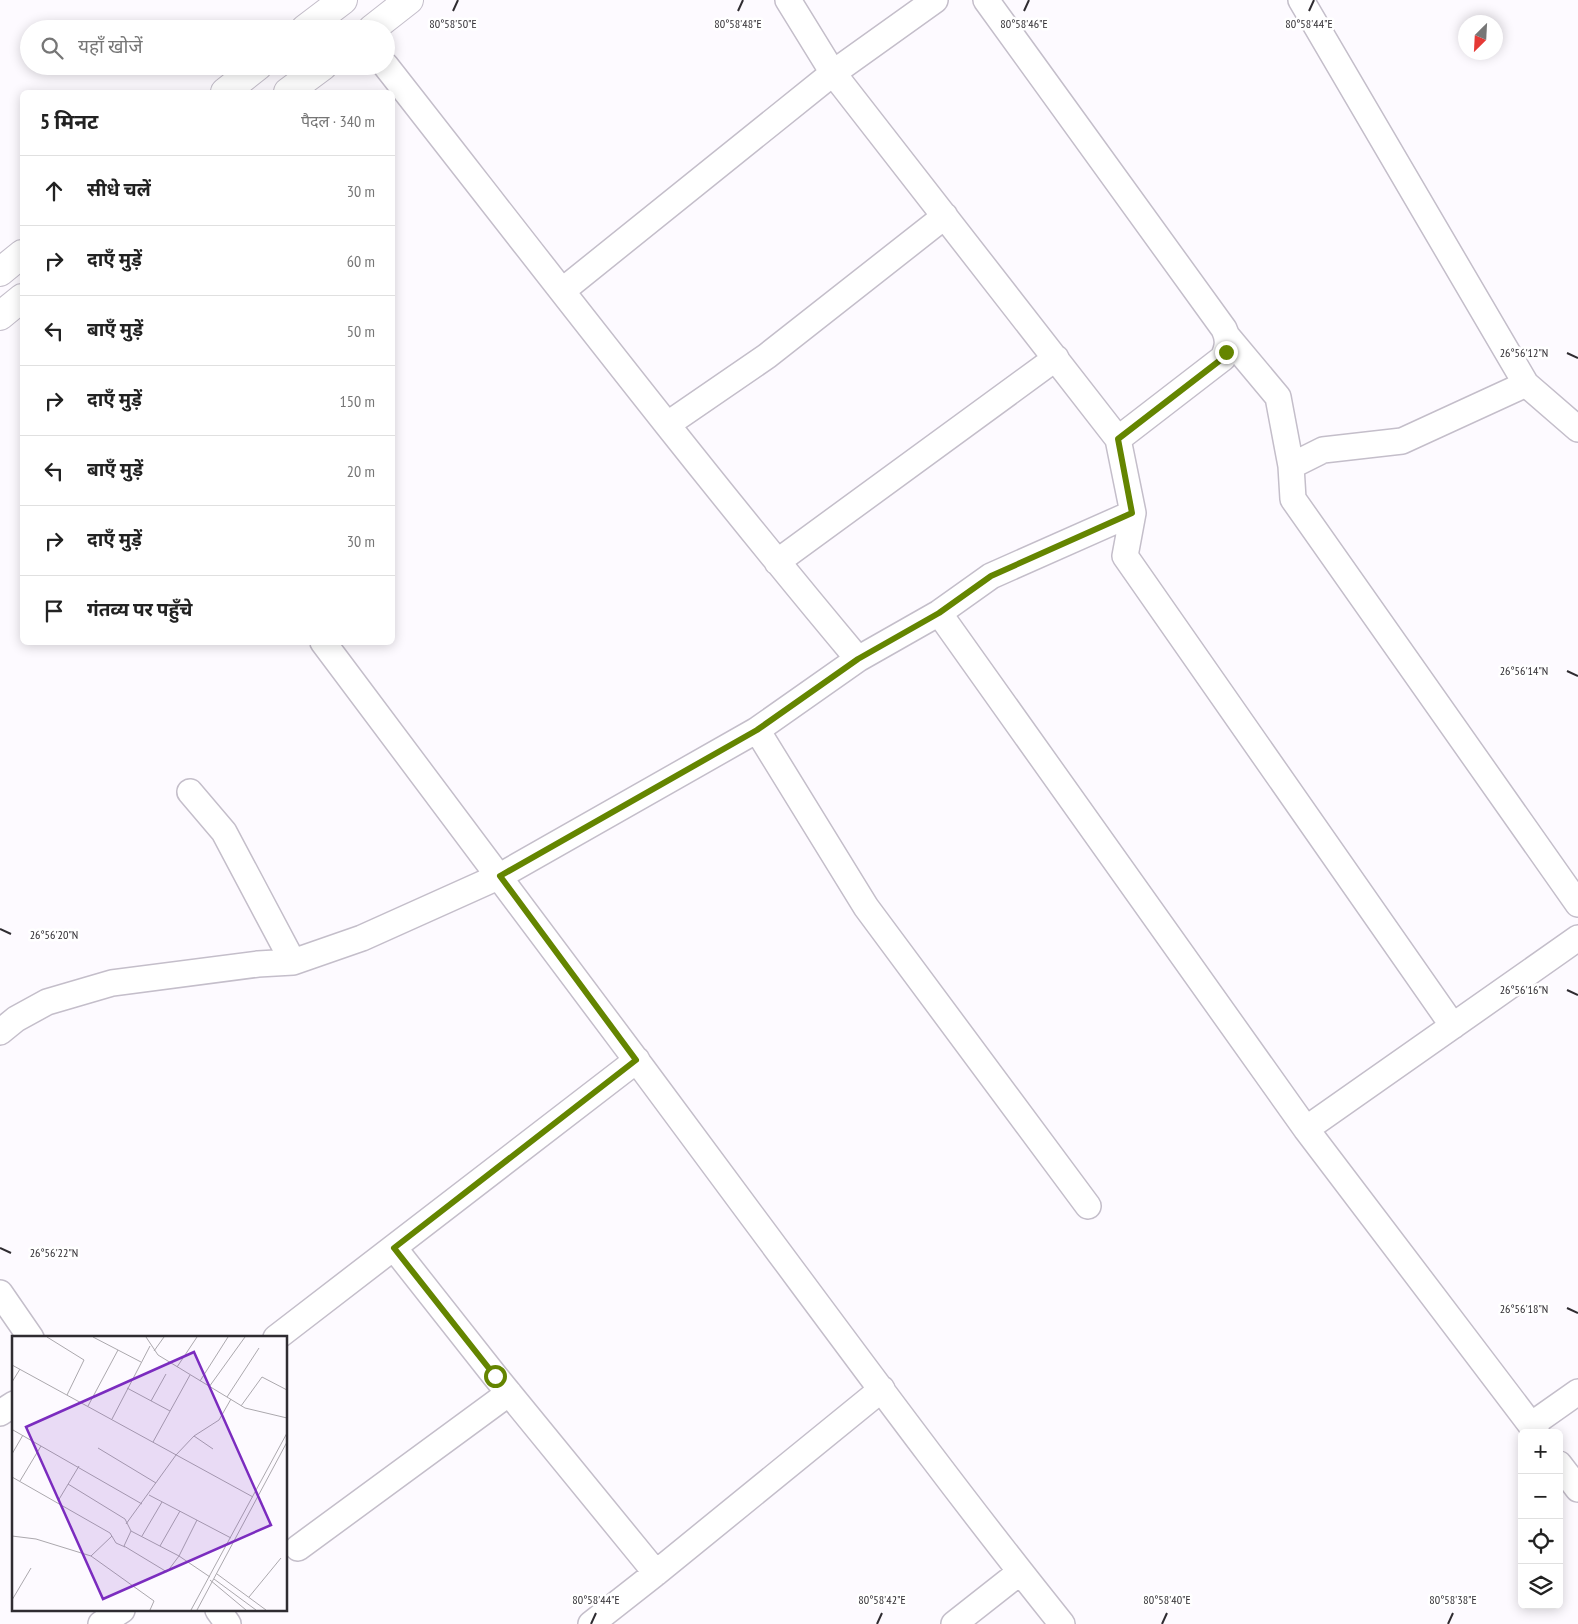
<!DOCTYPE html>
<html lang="hi">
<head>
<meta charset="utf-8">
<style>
	body { margin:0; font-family:"PT Sans Narrow","Noto Sans Devanagari",sans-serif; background:#f2f2f2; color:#222 }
	.controls { position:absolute; right:15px; bottom:15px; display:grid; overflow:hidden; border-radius:8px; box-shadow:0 2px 12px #0003 }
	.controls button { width:45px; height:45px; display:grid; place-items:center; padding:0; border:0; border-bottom:1px solid #e0e0e0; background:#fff; color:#222; font:25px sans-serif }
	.compass { position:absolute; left:1458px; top:15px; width:45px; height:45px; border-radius:50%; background:#fff; box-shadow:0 2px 12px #0003; rotate:204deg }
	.stop { position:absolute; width:15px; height:15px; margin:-11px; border:4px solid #648500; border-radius:50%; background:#fff }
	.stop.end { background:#648500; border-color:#fff; box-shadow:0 1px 5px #0008 }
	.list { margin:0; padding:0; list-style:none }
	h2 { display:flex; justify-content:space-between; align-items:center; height:65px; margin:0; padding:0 20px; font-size:21px }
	h2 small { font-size:16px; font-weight:400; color:#767676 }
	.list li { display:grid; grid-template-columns:32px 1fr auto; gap:15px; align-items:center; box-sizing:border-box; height:70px; padding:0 20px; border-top:1px solid #e0e0e0 }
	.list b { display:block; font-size:19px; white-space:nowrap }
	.list em { font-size:16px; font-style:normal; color:#767676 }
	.icon { flex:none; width:28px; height:28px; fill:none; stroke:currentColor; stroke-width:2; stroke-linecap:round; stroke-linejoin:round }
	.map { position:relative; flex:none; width:1578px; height:1624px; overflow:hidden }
	.search { position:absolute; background:#fff; box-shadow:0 2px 12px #0003; left:20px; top:20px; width:375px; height:55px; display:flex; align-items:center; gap:12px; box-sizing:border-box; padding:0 18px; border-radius:28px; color:#767676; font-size:19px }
	.panel { position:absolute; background:#fff; box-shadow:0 2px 12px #0003; left:20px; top:90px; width:375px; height:555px; border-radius:8px }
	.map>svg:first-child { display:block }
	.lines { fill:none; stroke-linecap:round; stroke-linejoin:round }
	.minor-casing { stroke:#c4beca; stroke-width:28 }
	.secondary-casing { stroke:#c4beca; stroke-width:30 }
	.minor { stroke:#fff; stroke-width:25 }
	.secondary { stroke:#fff; stroke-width:28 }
	.route { stroke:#648500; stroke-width:6 }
	.ticks { fill:none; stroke:#2f2c31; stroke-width:2 }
	.inset-road { fill:none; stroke:#aba8ad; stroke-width:1 }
	.view { fill:#7b2cbf; fill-opacity:0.15; stroke:#7b2cbf; stroke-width:2.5 }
	.inset-edge { fill:none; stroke:#2f2c31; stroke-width:2.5 }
	.ticks-label { font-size:12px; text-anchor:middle; fill:#2f2c31; stroke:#fff; stroke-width:5; stroke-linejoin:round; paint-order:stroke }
</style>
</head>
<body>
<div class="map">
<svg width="1578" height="1624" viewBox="0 0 1578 1624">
	<rect width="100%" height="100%" fill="#fdfaff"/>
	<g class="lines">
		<defs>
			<path id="minor" d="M 788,0 L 833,73 L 1118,439 L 1223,358 C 1228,347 1229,340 1224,329 L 986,0
				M 1301,0 L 1526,384 L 1578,429
				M 386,66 C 542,265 696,466 858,659
				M 562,291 L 833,73 L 935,0
				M 1227,336 L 1278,397 L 1291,466 L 1293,499 L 1578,904
				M 668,424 L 767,356 L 945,216
				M 1118,439 L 1133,513 L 1125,556 L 1453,1026
				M 1291,466 L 1323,450 L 1402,441 L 1526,384
				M 777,562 L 1056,358
				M 939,613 L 1306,1129 L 1537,1433
				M 323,642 C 467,833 610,1024 752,1216 C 854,1353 955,1491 1062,1624
				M 757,730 L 866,907 L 1088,1206
				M 190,792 L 224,832 L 293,962
				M 0,1032 L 16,1019 L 47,1002 L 112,983 L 258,964 L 293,962 L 362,938 L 500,876 L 757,730 L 858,659 L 939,613 L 991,576 L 1133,513
				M 1306,1129 L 1578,938
				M 394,1248 L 495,1376 L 656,1573
				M 0,1293 L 31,1338
				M 276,1338 L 637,1060
				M 0,1413 L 14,1404
				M 1531,1425 L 1578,1392
				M 1559,1464 L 1578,1489
				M 298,1548 L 509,1393
				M 218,1610 L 228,1624
				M 101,1624 L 122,1610
				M 591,1624 L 656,1573 L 882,1389
				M 954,1624 L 1020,1572"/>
			<path id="secondary" d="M 305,29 L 343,0
				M 372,29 L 409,0
				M 225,92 L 258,66
				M 288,92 L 323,66
				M 0,272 L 22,254
				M 0,316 L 22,298"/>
		</defs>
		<use href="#minor" class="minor-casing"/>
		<use href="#secondary" class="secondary-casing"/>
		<use href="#minor" class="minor"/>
		<use href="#secondary" class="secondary"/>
	</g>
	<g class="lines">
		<path class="route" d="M 495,1376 L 394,1248 L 636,1060 L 500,876 L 757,730 L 858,659 L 939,613 L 991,576 L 1132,513 L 1118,439 L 1223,358 L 1226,352"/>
	</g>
	<path class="ticks" d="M 453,11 L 458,0M 738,11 L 743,0M 1024,11 L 1029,0M 1309,11 L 1314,0M 1567,353 L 1578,358M 1567,671 L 1578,676M 0,929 L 11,934M 1567,990 L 1578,995M 0,1248 L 11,1253M 1567,1308 L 1578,1313M 591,1624 L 596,1613M 877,1624 L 882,1613M 1162,1624 L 1167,1613M 1448,1624 L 1453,1613"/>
	<g transform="translate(12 1336)">
		<rect width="275" height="275" fill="#fdfaff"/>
		<path class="inset-road" d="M 35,1 L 72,24 L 55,59M 81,1 L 129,26M 134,1 L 146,19 L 233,72 L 275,82M 142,15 L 152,1M 0,29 L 241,161M 165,31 L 185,1M 188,45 L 216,1M 0,46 L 8,33M 197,51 L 233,1M 115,52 L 158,75M 215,61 L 247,12M 139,65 L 154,38M 76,70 L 106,14M 229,70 L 250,41 L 275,54M 100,83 L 138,10M 1,94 L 130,168M 182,100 L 201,113M 141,106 L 178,39M 86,112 L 144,147M 0,118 L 11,99M 0,141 L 98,197 L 104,207 L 113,211M 8,145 L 29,110M 56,148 L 113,183 L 119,195M 137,159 L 219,202M 46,165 L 67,130M 185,184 L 167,220 L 119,195 L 112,210 L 155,236 L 167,220 L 198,241M 114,188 L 164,119 L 182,100 L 207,84 L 219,63M 0,200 L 24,203 L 79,220 L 142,265 L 138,274M 130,200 L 150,166M 148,210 L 168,175M 79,220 L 100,200M 205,238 L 254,274M 202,243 L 244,274M 198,244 L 234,274M 237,261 L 269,222M 0,264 L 19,232M 179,274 L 275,97M 185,274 L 275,106"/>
		<path class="view" d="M 182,16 L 259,189 L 91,263 L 14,91 Z"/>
		<rect width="275" height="275" class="inset-edge"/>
	</g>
	<g class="ticks-label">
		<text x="453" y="28">80°58'50"E</text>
		<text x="738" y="28">80°58'48"E</text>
		<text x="1024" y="28">80°58'46"E</text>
		<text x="1309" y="28">80°58'44"E</text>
		<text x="1524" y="357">26°56'12"N</text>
		<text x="1524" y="675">26°56'14"N</text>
		<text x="54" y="939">26°56'20"N</text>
		<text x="1524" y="994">26°56'16"N</text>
		<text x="54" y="1257">26°56'22"N</text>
		<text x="1524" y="1313">26°56'18"N</text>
		<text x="596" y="1604">80°58'44"E</text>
		<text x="882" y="1604">80°58'42"E</text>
		<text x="1167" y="1604">80°58'40"E</text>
		<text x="1453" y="1604">80°58'38"E</text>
	</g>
</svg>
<div class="controls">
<button>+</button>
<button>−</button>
<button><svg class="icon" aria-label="locate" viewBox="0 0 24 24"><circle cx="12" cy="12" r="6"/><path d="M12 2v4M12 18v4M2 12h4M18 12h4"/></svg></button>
<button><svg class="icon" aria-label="layers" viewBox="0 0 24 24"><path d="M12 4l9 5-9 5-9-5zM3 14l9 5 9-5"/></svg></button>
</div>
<svg class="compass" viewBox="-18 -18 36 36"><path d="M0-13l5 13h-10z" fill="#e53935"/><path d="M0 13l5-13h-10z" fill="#767676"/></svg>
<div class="stop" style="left:495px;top:1376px"></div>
<div class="stop end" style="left:1226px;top:352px"></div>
<div class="search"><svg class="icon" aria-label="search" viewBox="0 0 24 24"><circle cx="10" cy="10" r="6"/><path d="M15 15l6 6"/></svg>यहाँ खोजें</div>
<section class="panel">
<h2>5 मिनट<small>पैदल · 340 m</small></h2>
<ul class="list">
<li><svg class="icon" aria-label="ahead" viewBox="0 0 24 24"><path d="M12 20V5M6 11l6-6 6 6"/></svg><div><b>सीधे चलें</b></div><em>30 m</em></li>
<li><svg class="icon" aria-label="right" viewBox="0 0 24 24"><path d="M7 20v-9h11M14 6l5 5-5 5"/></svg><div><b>दाएँ मुड़ें</b></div><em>60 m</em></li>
<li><svg class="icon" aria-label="left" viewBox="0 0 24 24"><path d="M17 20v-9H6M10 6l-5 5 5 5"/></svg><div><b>बाएँ मुड़ें</b></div><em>50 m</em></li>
<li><svg class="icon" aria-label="right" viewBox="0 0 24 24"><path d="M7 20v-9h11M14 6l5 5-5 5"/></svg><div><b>दाएँ मुड़ें</b></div><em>150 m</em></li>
<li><svg class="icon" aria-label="left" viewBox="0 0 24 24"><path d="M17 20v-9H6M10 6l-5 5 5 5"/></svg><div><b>बाएँ मुड़ें</b></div><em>20 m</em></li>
<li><svg class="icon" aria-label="right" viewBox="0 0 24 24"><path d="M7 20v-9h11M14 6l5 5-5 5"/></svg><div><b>दाएँ मुड़ें</b></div><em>30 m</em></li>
<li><svg class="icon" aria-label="arrive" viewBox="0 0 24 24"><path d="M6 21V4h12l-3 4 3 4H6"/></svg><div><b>गंतव्य पर पहुँचे</b></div></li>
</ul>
</section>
</div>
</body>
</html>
